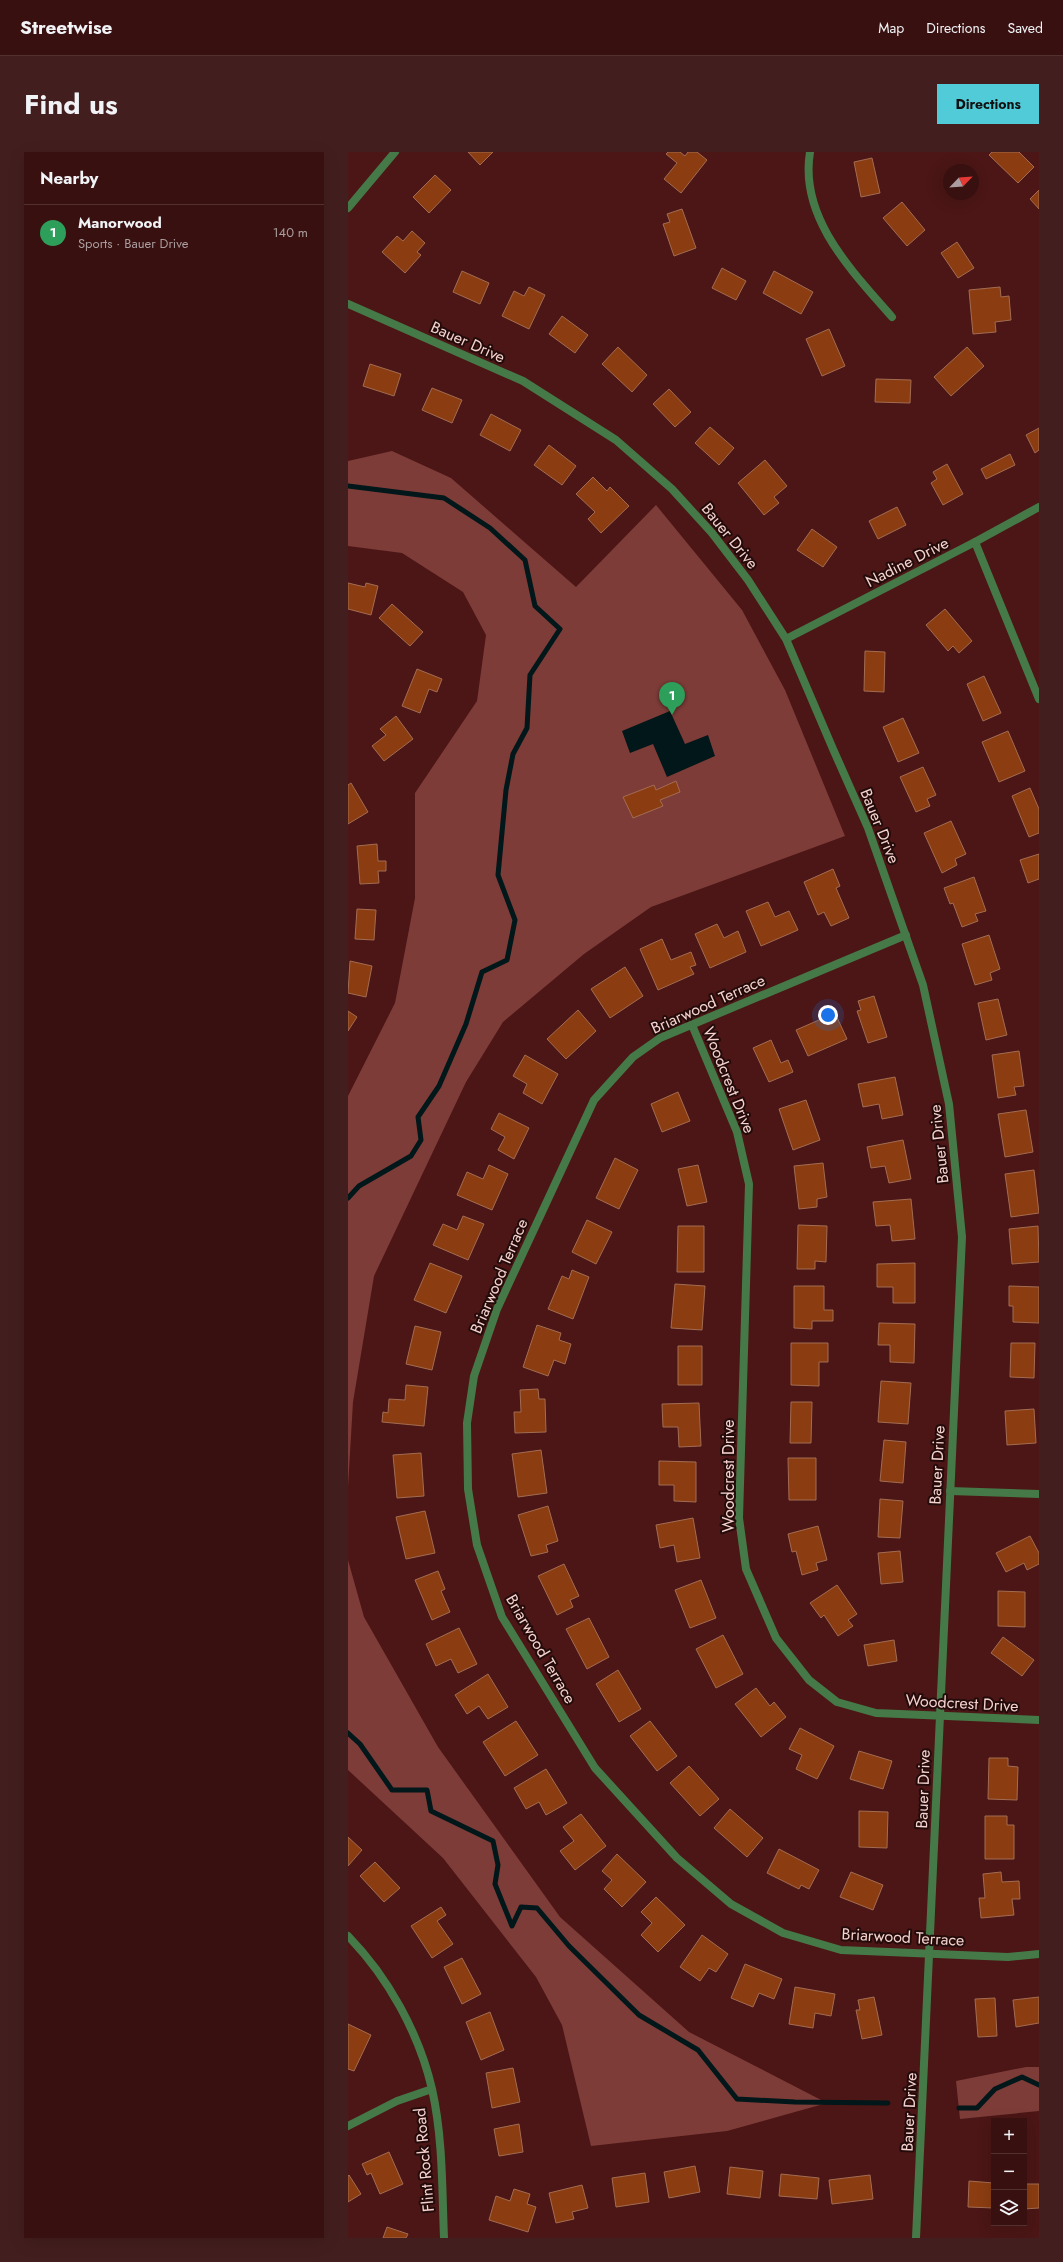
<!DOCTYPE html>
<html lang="en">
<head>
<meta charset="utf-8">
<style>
	body { margin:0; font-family:Jost,sans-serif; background:#431e1e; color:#f1f3f6 }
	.controls { position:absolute; right:12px; bottom:12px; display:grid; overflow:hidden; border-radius:0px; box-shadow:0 4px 16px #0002 }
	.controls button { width:36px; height:36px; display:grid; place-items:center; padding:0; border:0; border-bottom:1px solid #523030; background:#381010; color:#f1f3f6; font:20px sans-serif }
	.compass { position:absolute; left:595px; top:12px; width:36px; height:36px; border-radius:50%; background:#381010; box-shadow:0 4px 16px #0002; rotate:65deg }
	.you { position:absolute; left:480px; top:863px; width:14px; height:14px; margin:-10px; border:3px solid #fff; border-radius:50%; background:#1a73e8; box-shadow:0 0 0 6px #1a73e833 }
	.badge { display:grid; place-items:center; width:26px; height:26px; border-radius:50%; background:#52cbd8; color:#fff; font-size:13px; font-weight:700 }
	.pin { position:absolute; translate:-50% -33px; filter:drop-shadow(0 1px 2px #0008) }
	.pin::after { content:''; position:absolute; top:21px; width:14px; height:12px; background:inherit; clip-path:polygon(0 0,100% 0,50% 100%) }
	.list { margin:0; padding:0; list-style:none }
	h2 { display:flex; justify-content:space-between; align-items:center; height:52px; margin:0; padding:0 16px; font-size:17px }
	h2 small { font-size:13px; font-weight:400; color:#ab9d9f }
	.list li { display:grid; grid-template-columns:26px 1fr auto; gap:12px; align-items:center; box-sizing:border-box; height:56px; padding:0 16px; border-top:1px solid #523030 }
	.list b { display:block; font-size:15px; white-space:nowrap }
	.list p { margin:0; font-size:13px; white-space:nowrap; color:#ab9d9f }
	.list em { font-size:13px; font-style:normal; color:#ab9d9f }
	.icon { flex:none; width:22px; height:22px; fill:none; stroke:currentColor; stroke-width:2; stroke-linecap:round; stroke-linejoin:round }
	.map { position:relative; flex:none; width:691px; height:2086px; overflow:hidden; border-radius:0px }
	header { display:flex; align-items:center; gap:24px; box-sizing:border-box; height:56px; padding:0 20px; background:#381010; border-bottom:1px solid #523030 }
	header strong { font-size:19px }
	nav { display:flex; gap:22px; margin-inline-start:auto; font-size:14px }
	.intro { display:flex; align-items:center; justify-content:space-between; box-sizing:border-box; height:96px; padding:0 24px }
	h1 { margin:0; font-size:28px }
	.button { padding:10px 18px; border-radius:0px; background:#52cbd8; color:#111; font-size:14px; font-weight:700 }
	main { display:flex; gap:24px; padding:0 24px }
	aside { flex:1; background:#381010; border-radius:0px; box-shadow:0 4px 16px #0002 }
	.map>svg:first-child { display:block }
	.green { fill:#7d3c38 }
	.water { fill:#011719 }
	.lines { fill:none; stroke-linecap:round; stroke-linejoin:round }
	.stream { stroke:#011719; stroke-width:5 }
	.building { fill:#8b3d11; stroke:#a36c52 }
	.minor { stroke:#457948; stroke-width:8 }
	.tertiary { stroke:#457948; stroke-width:8 }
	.labels { text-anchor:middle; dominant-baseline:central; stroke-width:4; stroke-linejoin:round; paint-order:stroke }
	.street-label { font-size:16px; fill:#f5d2ce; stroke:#220b0a }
</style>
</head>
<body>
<header>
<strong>Streetwise</strong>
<nav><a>Map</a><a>Directions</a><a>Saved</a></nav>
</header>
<div class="intro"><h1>Find us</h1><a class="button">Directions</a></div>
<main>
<aside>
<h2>Nearby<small></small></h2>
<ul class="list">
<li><span class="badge" style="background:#2e9e5b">1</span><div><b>Manorwood</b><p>Sports · Bauer Drive</p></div><em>140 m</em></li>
</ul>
</aside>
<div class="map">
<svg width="691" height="2086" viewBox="0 0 691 2086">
	<rect width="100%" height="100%" fill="#4b1615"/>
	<path class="green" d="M 44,299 L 103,326 L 228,435 L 308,353 L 394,458 L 437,538 L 497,684 L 303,755 L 236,802 L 155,870 L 118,930 L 26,1124 L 5,1250 L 0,1335 L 0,944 L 47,851 L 67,746 L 67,641 L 129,549 L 138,483 L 115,440 L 54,401 L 0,394 L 0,309 Z
		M 0,1408 L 16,1465 L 90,1595 L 212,1765 L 341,1880 L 479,1951 L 379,1979 L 243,1994 L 214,1873 L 188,1825 L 95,1706 L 0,1618 Z
		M 678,1915 L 691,1915 L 691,1959 L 612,1967 L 608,1929 Z"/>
	<path class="water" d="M 322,559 L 337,592 L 360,583 L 367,604 L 319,625 L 305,592 L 282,601 L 274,579 Z"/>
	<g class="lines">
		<path class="stream" d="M 0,334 L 96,346 L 142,376 L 177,408 L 187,454 L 212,477 L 182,523 L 179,576 L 165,602 L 158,638 L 150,723 L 167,768 L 159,808 L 134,820 L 118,872 L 91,934 L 70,965 L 73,988 L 63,1004 L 11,1034 L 0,1046
			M 0,1581 L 12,1592 L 44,1638 L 79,1638 L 83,1659 L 145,1689 L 150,1713 L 147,1732 L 164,1774 L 173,1755 L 189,1756 L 221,1794 L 291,1863 L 350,1898 L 389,1947 L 447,1950 L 540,1951
			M 611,1956 L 629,1956 L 647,1937 L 674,1925 L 691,1933"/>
	</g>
	<path class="building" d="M 120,0 L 145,0 L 132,13 Z
		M 320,0 L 332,0 L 337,4 L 340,0 L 349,0 L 359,8 L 333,41 L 316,27 L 329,11 L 318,2 Z
		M 644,0 L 671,0 L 686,15 L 670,31 L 641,3 Z
		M 524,6 L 532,41 L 513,45 L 506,10 Z
		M 87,23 L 103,38 L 81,61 L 65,45 Z
		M 691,38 L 691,57 L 682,47 Z
		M 554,50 L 577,78 L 559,94 L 535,66 Z
		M 334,57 L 348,96 L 326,104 L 315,72 L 322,70 L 319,62 Z
		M 64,79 L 77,91 L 69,100 L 73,103 L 57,121 L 34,100 L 49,84 L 55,89 Z
		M 609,90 L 626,116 L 610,126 L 593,101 Z
		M 374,116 L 398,129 L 388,148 L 364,136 Z
		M 114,119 L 141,131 L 132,152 L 105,140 Z
		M 426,119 L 465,140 L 453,162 L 415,141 Z
		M 181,135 L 197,143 L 181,177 L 154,164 L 166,139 L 176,144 Z
		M 652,135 L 653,145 L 661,144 L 663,168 L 647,170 L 648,180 L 625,182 L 621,138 Z
		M 214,164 L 240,183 L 227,201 L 201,182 Z
		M 481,177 L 497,214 L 474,224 L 458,187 Z
		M 270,195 L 299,223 L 284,240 L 254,212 Z
		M 619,195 L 636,214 L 603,244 L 586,225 Z
		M 22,212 L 53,222 L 46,244 L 15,234 Z
		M 528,227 L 563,228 L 562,251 L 527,250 Z
		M 84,236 L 114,248 L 104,271 L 74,258 Z
		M 321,237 L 343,260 L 327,275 L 305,252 Z
		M 143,262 L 173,278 L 162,299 L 132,283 Z
		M 362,275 L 386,296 L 371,313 L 347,291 Z
		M 691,276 L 691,298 L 687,301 L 678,283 Z
		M 201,293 L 228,314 L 214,333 L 186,313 Z
		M 662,302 L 667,313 L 638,327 L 633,317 Z
		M 417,308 L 439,334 L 426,345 L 431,351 L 416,363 L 390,331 Z
		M 599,312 L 615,342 L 595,353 L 583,331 L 589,327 L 585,320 Z
		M 245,325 L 259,339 L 262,335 L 281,354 L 253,381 L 240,367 L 247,360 L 228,342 Z
		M 549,355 L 558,373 L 530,387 L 521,369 Z
		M 464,377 L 489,395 L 475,415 L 449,398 Z
		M 0,431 L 17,435 L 18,431 L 30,434 L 23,463 L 0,457 Z
		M 44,452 L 75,480 L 62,494 L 31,466 Z
		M 597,457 L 624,489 L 611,501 L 605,494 L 600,499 L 578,473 Z
		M 517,499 L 537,500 L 536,540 L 516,539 Z
		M 69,517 L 94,527 L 89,540 L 81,537 L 72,561 L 54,554 Z
		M 636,524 L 653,561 L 635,569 L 619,532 Z
		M 48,564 L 65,587 L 36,609 L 24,594 L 38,583 L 32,577 Z
		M 555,566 L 571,601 L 550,610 L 535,575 Z
		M 660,579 L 677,619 L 651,630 L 634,590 Z
		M 575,615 L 588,643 L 579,647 L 582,654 L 568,660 L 552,625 Z
		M 328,629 L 332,640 L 312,648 L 315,654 L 285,666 L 275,645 L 306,633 L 308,638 Z
		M 3,631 L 20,660 L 0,672 L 0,633 Z
		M 682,636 L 691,657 L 691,681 L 681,685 L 664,644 Z
		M 603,669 L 618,702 L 607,707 L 609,713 L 594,721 L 576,681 Z
		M 29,692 L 30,709 L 38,709 L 38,719 L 30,719 L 31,731 L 12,732 L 9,694 Z
		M 691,702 L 691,727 L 680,731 L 672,708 Z
		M 485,717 L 492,734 L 488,736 L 501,766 L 483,774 L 476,760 L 470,763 L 456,730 Z
		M 626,725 L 638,759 L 627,762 L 630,769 L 614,775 L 605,751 L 602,752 L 596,736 Z
		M 420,750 L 427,765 L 441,759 L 450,778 L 413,794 L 398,759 Z
		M 9,757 L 28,758 L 26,788 L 7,787 Z
		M 369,772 L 376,786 L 390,779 L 398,800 L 362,816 L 347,782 Z
		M 641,783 L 652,817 L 642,821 L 644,828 L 627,833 L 614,792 Z
		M 314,787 L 323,808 L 343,800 L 348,813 L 342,815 L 346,822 L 310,838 L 292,797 Z
		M 2,809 L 24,814 L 18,845 L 0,841 Z
		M 277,815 L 295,844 L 262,866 L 243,837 Z
		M 526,844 L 539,885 L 520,891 L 509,859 L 513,858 L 510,849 Z
		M 650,847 L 659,883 L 638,888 L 630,851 Z
		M 230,858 L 248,879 L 218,907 L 199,887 Z
		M 0,859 L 9,865 L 0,879 Z
		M 487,861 L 499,887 L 460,904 L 448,878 Z
		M 423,888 L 433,911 L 440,908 L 445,920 L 421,930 L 405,896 Z
		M 671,899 L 676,934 L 666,935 L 668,943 L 650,946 L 644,903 Z
		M 177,903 L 210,922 L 194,952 L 175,941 L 179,932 L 165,924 Z
		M 547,925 L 555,963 L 534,967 L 531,952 L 515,955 L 510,932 Z
		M 330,940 L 342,969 L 314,980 L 303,952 Z
		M 458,948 L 472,988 L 445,998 L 431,957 Z
		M 678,958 L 685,1000 L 657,1005 L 650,962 Z
		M 151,961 L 181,976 L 166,1007 L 150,998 L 157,985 L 143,977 Z
		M 555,988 L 563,1027 L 541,1031 L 537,1014 L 523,1016 L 519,995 Z
		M 267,1006 L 290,1018 L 271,1057 L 248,1046 Z
		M 475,1011 L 479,1045 L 469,1047 L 469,1055 L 451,1057 L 446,1014 Z
		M 141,1013 L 160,1022 L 144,1058 L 109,1043 L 119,1020 L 135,1027 Z
		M 350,1013 L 359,1050 L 339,1054 L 330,1017 Z
		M 686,1018 L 691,1061 L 663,1065 L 657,1022 Z
		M 563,1047 L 567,1087 L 544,1089 L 542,1073 L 528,1074 L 525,1050 Z
		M 115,1064 L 136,1072 L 120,1108 L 85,1093 L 95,1072 L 109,1078 Z
		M 239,1068 L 264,1080 L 248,1112 L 224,1100 Z
		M 450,1073 L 479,1074 L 478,1110 L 467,1109 L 467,1117 L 449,1117 Z
		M 330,1074 L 356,1074 L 356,1120 L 329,1120 Z
		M 690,1074 L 691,1110 L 664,1112 L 661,1077 Z
		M 82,1111 L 114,1124 L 98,1161 L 66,1148 Z
		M 567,1111 L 567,1151 L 545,1151 L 545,1135 L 529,1135 L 529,1112 Z
		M 224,1118 L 241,1125 L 225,1167 L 200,1157 L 214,1124 L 221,1127 Z
		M 327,1132 L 357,1134 L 354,1178 L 323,1176 Z
		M 446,1134 L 476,1134 L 476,1158 L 485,1158 L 485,1169 L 464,1169 L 464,1177 L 446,1176 Z
		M 661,1134 L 691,1135 L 691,1171 L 665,1170 L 665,1154 L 661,1154 Z
		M 531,1171 L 567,1172 L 566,1211 L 542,1210 L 542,1193 L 530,1193 Z
		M 189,1173 L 213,1181 L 211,1188 L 223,1192 L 217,1212 L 206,1208 L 200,1224 L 175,1215 Z
		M 67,1174 L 93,1180 L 84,1218 L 58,1212 Z
		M 443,1191 L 480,1191 L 480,1210 L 471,1210 L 471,1234 L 443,1233 Z
		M 663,1191 L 687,1191 L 686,1226 L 662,1225 Z
		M 330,1194 L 354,1194 L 354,1233 L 330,1233 Z
		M 533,1229 L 563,1231 L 560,1272 L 530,1270 Z
		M 58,1233 L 80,1235 L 76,1274 L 34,1270 L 35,1260 L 40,1261 L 41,1247 L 57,1248 Z
		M 190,1237 L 191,1247 L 197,1247 L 198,1280 L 167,1281 L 166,1260 L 173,1260 L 172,1238 Z
		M 443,1250 L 464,1250 L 463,1291 L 442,1291 Z
		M 351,1251 L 353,1294 L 331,1295 L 330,1275 L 315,1275 L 314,1252 Z
		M 686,1257 L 688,1291 L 659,1293 L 657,1259 Z
		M 536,1288 L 558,1290 L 555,1331 L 532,1329 Z
		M 193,1298 L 199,1341 L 170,1345 L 164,1302 Z
		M 73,1301 L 76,1344 L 49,1346 L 45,1303 Z
		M 440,1306 L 468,1306 L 468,1348 L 441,1348 Z
		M 311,1309 L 348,1310 L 348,1350 L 326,1349 L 326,1333 L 311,1333 Z
		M 532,1347 L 555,1349 L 552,1386 L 530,1385 Z
		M 200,1354 L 210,1389 L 198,1393 L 200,1400 L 183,1404 L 170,1363 Z
		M 77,1359 L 87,1401 L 58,1407 L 48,1365 Z
		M 345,1366 L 352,1406 L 329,1410 L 326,1393 L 312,1396 L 308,1373 Z
		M 470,1374 L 479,1408 L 468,1411 L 470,1418 L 454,1423 L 448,1399 L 444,1400 L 440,1382 Z
		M 682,1384 L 691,1401 L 691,1412 L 679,1418 L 676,1411 L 658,1420 L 648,1401 Z
		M 552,1399 L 555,1430 L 533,1432 L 530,1401 Z
		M 216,1412 L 231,1444 L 222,1448 L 225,1455 L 209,1463 L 190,1424 Z
		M 90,1419 L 97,1437 L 93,1439 L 102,1460 L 84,1468 L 67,1428 Z
		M 353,1428 L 368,1466 L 342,1476 L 327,1438 Z
		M 489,1433 L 509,1462 L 500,1468 L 505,1474 L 490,1484 L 476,1463 L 473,1466 L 462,1451 Z
		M 650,1439 L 677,1440 L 677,1475 L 650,1474 Z
		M 241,1466 L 261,1505 L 239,1517 L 218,1477 Z
		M 111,1476 L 129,1512 L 110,1521 L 103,1507 L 88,1514 L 78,1492 Z
		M 375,1483 L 395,1522 L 368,1536 L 348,1497 Z
		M 655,1485 L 686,1508 L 674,1524 L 643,1501 Z
		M 546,1488 L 549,1509 L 520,1514 L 516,1493 Z
		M 270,1518 L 293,1557 L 271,1570 L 248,1532 Z
		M 140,1522 L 160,1555 L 140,1567 L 131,1554 L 119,1562 L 107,1543 Z
		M 408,1536 L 422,1554 L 426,1550 L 438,1565 L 413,1585 L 387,1552 Z
		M 168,1569 L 190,1603 L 157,1624 L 135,1590 Z
		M 302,1569 L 329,1604 L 309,1619 L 282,1584 Z
		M 452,1576 L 486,1594 L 469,1627 L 448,1617 L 454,1603 L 441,1597 Z
		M 511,1599 L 544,1609 L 535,1637 L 502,1627 Z
		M 641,1606 L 660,1606 L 660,1614 L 670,1615 L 669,1648 L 640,1647 Z
		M 341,1614 L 371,1647 L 352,1664 L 322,1631 Z
		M 198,1617 L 219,1651 L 198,1663 L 191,1650 L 178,1657 L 166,1636 Z
		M 382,1657 L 415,1686 L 399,1705 L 366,1676 Z
		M 511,1659 L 540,1660 L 539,1696 L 511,1695 Z
		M 233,1662 L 258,1694 L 227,1718 L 212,1699 L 226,1689 L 215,1675 Z
		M 637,1664 L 659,1664 L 659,1673 L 666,1673 L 666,1707 L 637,1707 Z
		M 0,1685 L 14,1698 L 0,1714 Z
		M 431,1697 L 471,1718 L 461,1737 L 453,1733 L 451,1737 L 419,1721 Z
		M 269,1702 L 298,1730 L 274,1755 L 256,1737 L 264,1728 L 254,1719 Z
		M 27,1710 L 52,1736 L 36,1750 L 12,1724 Z
		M 503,1720 L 535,1733 L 525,1758 L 492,1745 Z
		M 653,1720 L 654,1730 L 671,1729 L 672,1747 L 664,1747 L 666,1763 L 633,1766 L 631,1746 L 637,1746 L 635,1722 Z
		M 308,1745 L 337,1773 L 310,1800 L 293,1783 L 304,1771 L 293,1760 Z
		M 93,1755 L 98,1763 L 89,1769 L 105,1792 L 84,1806 L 63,1774 Z
		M 354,1783 L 380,1802 L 368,1820 L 361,1816 L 352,1829 L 332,1815 Z
		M 114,1806 L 133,1842 L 114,1852 L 96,1815 Z
		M 397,1812 L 434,1827 L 426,1847 L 411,1841 L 405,1855 L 383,1846 Z
		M 447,1835 L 487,1842 L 483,1864 L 467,1861 L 465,1876 L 441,1872 Z
		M 526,1845 L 534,1883 L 514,1887 L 508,1858 L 512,1858 L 510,1848 Z
		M 691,1845 L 691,1871 L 668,1875 L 665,1848 Z
		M 647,1846 L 649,1884 L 630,1885 L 627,1847 Z
		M 142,1860 L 156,1898 L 133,1908 L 118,1870 Z
		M 0,1872 L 23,1883 L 6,1919 L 0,1917 Z
		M 165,1916 L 172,1950 L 144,1956 L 138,1921 Z
		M 171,1972 L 175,2000 L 151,2004 L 146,1977 Z
		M 41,2000 L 55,2032 L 32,2042 L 23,2021 L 19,2023 L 14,2012 Z
		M 347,2014 L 352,2040 L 321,2046 L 316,2020 Z
		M 382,2015 L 415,2019 L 412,2046 L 379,2042 Z
		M 297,2021 L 301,2050 L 268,2055 L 264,2026 Z
		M 433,2022 L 471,2026 L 469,2047 L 431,2044 Z
		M 1,2023 L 13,2042 L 0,2050 L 0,2024 Z
		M 522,2023 L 525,2047 L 484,2052 L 481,2028 Z
		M 621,2029 L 646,2031 L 646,2056 L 620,2055 Z
		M 676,2032 L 691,2032 L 691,2056 L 676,2057 Z
		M 234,2033 L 240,2056 L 224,2060 L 226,2067 L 208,2071 L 201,2041 Z
		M 166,2037 L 182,2042 L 179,2052 L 188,2055 L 180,2080 L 141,2068 L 148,2044 L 162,2049 Z
		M 39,2075 L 60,2082 L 58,2086 L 35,2086 Z"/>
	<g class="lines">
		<path class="minor" d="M 462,0 C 451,66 504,119 544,165
			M 0,56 L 47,0
			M 627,390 L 691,547
			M 558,783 L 312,886 L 285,905 L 246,948 L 149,1157 L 126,1224 L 119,1271 L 120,1337 L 129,1393 L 154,1465 L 247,1616 L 329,1706 L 383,1752 L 435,1781 L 493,1798 L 660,1805 L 691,1802
			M 344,873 L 389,980 L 401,1032 L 391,1366 L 398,1417 L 428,1486 L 461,1528 L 489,1550 L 528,1561 L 691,1568
			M 602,1339 L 691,1342
			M 0,1784 C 40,1825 71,1881 84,1937 C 95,1986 94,2037 96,2086
			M 0,1974 L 49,1949 L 84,1937"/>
		<path class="tertiary" d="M 0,152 L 175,229 L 268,288 L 324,337 L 364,381 L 400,428 L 438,487 L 485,597 L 520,676 L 575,833 L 601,952 L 614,1085 L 568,2086
			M 438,487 L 627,390 L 691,355"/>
	</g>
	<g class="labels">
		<g class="street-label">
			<text transform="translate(120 190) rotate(24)">Bauer Drive</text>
			<text transform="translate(382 384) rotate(51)">Bauer Drive</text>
			<text transform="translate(559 410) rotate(-27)">Nadine Drive</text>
			<text transform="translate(532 674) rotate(68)">Bauer Drive</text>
			<text transform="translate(360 852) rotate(-24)">Briarwood Terrace</text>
			<text transform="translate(381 928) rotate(68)">Woodcrest Drive</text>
			<text transform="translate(591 992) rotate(-96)">Bauer Drive</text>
			<text transform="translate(151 1124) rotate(-67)">Briarwood Terrace</text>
			<text transform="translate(589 1313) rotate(-87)">Bauer Drive</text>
			<text transform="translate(380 1324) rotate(-90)">Woodcrest Drive</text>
			<text transform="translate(193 1497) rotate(60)">Briarwood Terrace</text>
			<text transform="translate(614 1551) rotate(3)">Woodcrest Drive</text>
			<text transform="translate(575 1637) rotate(-88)">Bauer Drive</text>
			<text transform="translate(555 1785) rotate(3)">Briarwood Terrace</text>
			<text transform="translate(561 1960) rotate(-87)">Bauer Drive</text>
			<text transform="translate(76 2008) rotate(-95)">Flint Rock Road</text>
		</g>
	</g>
</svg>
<div class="controls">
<button>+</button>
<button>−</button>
<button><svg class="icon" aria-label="layers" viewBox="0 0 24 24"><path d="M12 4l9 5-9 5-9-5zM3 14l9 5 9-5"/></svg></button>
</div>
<svg class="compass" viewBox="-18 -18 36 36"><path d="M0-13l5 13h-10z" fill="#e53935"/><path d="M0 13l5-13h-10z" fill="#ab9d9f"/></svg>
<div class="you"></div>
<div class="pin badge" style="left:324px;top:563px;background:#2e9e5b">1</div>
</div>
</main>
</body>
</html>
